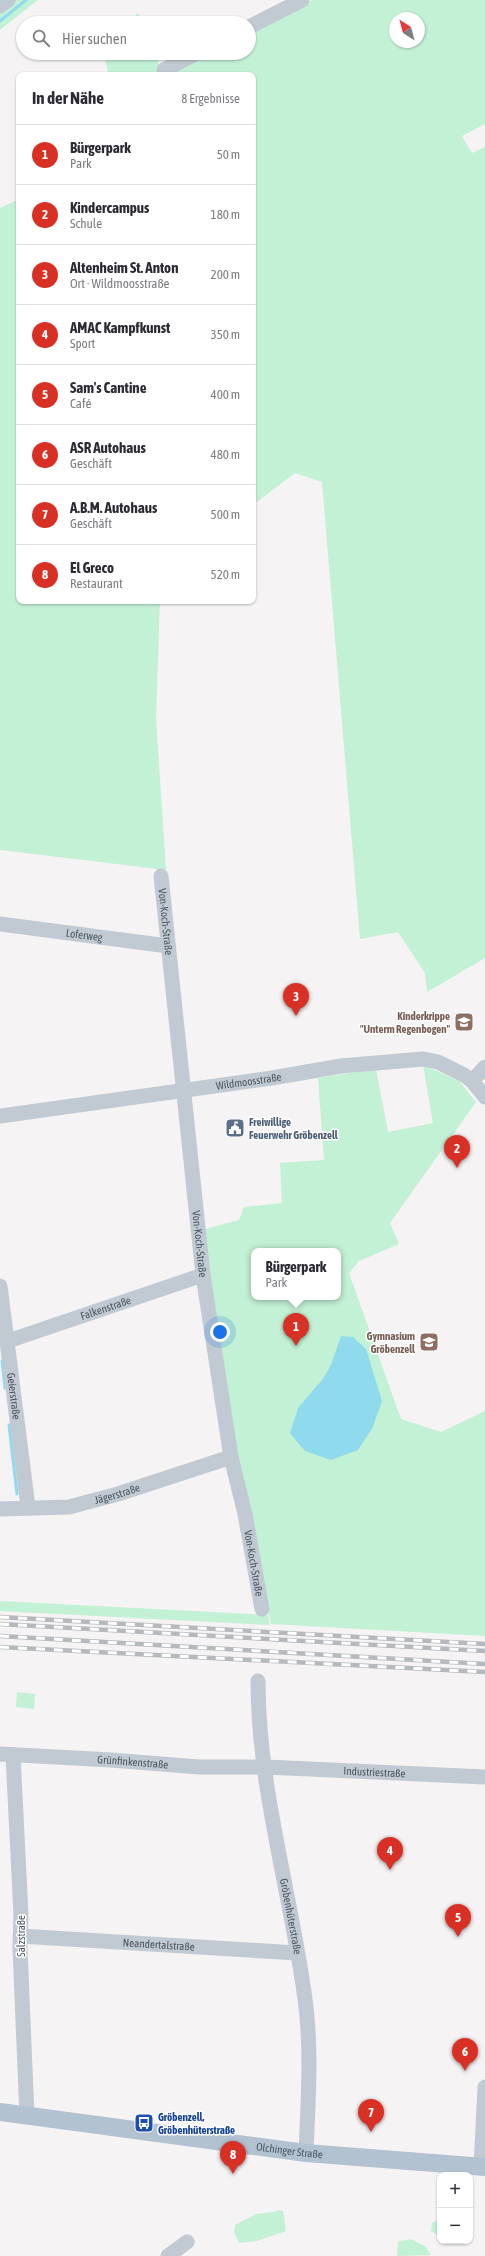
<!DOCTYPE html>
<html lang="de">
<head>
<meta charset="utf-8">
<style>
	body { margin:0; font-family:"Asap Condensed",sans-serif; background:#f2f2f3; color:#2b2b33 }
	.controls { position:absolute; right:12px; bottom:12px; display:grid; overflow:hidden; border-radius:8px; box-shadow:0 1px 3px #0004 }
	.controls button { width:36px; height:36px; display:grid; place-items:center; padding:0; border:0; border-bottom:1px solid #e1e1e2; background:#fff; color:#2b2b33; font:20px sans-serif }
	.compass { position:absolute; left:389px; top:12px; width:36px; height:36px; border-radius:50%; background:#fff; box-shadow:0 1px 3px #0004; rotate:324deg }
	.you { position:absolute; left:220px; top:1332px; width:14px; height:14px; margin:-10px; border:3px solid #fff; border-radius:50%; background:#1a73e8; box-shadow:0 0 0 6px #1a73e833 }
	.badge { display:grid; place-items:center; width:26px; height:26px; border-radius:50%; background:#d93025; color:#fff; font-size:13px; font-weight:700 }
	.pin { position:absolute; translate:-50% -33px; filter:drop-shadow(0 1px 2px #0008) }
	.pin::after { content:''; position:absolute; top:21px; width:14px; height:12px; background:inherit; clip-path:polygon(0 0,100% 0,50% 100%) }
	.popup { position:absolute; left:251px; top:1248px; width:90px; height:52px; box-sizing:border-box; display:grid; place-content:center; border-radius:8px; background:#fff; filter:drop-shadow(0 1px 3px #0005); font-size:13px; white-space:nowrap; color:#7c7c81 }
	.popup b { font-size:15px; color:#2b2b33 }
	.popup::after { content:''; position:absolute; left:50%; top:100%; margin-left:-8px; border:8px solid transparent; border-top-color:#fff }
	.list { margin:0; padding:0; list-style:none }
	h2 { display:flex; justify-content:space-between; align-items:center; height:52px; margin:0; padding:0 16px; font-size:17px }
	h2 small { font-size:13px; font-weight:400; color:#7c7c81 }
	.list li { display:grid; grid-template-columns:26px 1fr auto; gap:12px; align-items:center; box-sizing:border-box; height:60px; padding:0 16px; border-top:1px solid #e1e1e2 }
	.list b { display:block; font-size:15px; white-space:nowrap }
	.list p { margin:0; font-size:13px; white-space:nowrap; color:#7c7c81 }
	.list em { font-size:13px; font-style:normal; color:#7c7c81 }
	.icon { flex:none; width:22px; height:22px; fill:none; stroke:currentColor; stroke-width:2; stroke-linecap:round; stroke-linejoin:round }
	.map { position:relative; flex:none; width:485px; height:2256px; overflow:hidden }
	.search { position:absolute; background:#fff; box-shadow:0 1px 3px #0004; left:16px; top:16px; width:240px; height:44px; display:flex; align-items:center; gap:10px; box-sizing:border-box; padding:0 14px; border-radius:22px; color:#7c7c81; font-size:15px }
	.panel { position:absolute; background:#fff; box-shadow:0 1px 3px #0004; left:16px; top:72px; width:240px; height:532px; border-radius:8px }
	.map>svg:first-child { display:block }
	.green { fill:#c3f1d5; fill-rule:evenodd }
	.water { fill:#90daee }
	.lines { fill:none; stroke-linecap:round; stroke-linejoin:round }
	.stream { stroke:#90daee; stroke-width:3 }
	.minor { stroke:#c1cad2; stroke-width:15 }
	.major { stroke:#b3c2d1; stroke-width:18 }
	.rail-casing { stroke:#b5b8bd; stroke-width:4.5 }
	.rail { stroke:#fff; stroke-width:3; stroke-dasharray:9; stroke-linecap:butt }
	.labels { text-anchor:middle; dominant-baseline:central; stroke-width:3; stroke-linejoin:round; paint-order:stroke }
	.street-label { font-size:11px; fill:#4a5661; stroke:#fff }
	.education-label { font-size:11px; font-weight:bold; fill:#785e54; stroke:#fff; text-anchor:end }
	.service-label { font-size:11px; font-weight:bold; fill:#4e5e75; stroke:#fff; text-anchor:start }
	.transit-label { font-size:11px; font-weight:bold; fill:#164399; stroke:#fff; text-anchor:start }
</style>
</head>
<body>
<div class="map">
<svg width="485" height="2256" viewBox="0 0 485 2256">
	<rect width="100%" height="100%" fill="#f5f3f3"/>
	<path class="green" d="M 15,0 L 38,0 L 0,30 L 0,12 Z
		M 312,0 L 485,0 L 485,124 L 462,136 L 472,153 L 485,147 L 485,958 L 427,992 L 425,973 L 398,932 L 360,939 L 322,482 L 295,473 L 253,505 L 253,75 L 167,75 L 210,53 L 249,53 L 249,33 ZM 395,18 L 419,18 L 419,42 L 395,42 Z
		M 138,13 L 143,23 L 128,23 Z
		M 103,53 L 155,53 L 163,75 L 109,75 Z
		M 19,199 L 19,601 L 160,601 L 156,718 L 166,870 L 0,850 L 0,208 Z
		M 423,1065 L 459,1081 L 476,1102 L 390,1223 L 399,1244 L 359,1261 L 349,1273 L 401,1419 L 441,1432 L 485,1411 L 485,1636 L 271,1624 L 235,1458 L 202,1230 L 239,1220 L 244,1207 L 282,1203 L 280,1163 L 324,1160 L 318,1078 L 376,1069 L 388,1132 L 433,1123 ZM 254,1251 L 338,1251 L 338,1297 L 254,1297 Z
		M 0,1601 L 268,1615 L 270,1625 L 0,1611 Z
		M 17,1692 L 35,1694 L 34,1709 L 16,1707 Z
		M 278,2210 L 283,2211 L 286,2231 L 257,2241 L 239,2243 L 234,2232 L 235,2225 L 256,2214 L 274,2212 Z
		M 440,2219 L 440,2236 L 431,2231 L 432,2223 Z
		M 411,2239 L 425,2246 L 431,2255 L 397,2256 L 398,2242 Z"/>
	<path class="water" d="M 341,1336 L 353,1337 L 366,1349 L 382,1401 L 372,1429 L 358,1450 L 331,1460 L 305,1451 L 290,1433 L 298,1408 L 323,1379 L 331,1365 Z"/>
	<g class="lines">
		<path class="stream" d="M 0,21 L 26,0
			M 2,1361 L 5,1388
			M 9,1425 L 17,1494"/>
		<g class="minor">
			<path d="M 0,6 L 8,0"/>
			<path d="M 249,27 L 302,0"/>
			<path d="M 164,70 L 197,53"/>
			<path id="s1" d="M 161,876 L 203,1275 L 231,1457 L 245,1514 L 262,1609"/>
			<path id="s2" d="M 0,924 L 168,946"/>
			<path d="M 472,1081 L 485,1067"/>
			<path id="s3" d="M 0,1116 L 272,1078 L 341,1066 L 423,1059 L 438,1062 L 464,1075 L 472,1081 L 485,1097"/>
			<path id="s4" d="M 0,1286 L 28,1507"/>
			<path id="s5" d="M 8,1341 L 203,1275"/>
			<path id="s6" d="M 0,1509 L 69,1507 L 118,1494 L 231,1457"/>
			<path id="s7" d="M 258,1681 C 258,1788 291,1893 305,1999 C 312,2049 308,2103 306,2153"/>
			<path id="s8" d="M 0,1754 L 111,1760 L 199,1767 L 265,1767 L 485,1777"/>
			<path d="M 13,1755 L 21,1915 L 20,1948 L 27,2117"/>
			<path id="s9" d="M 20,1936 L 297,1953"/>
			<path d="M 481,2167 L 485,2087"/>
			<path d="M 168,2256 L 187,2242"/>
		</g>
		<path class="major" id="s10" d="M 0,2112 L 306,2153 L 485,2167"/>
		<defs>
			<path id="rail" d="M 0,1617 L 485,1644
				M 0,1624 L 485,1651
				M 0,1636 L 485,1664
				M 0,1647 L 485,1672"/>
		</defs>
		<use href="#rail" class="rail-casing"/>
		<use href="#rail" class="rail"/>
	</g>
	<defs>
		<symbol id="school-square" viewBox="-11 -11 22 22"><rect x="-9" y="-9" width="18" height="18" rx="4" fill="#8d6e63" stroke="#fff"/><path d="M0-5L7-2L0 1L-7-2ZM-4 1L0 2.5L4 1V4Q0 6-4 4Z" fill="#fff"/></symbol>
		<symbol id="civic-square" viewBox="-11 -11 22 22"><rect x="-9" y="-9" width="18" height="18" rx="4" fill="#5c6f8a" stroke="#fff"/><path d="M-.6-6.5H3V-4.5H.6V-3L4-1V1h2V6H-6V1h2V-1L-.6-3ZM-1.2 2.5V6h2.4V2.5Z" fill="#fff"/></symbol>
		<symbol id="bus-square" viewBox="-11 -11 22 22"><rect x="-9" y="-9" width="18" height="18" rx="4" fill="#1a4fb4" stroke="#fff"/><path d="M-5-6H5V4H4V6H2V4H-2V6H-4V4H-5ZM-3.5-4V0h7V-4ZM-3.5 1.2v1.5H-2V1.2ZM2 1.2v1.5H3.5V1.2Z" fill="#fff"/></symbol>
	</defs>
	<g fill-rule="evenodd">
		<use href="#school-square" x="453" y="1011" width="22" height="22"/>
		<use href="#civic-square" x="224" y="1117" width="22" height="22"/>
		<use href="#school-square" x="418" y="1331" width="22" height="22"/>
		<use href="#bus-square" x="133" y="2112" width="22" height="22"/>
	</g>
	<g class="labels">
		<g class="street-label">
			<text stroke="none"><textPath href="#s1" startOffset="46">Von-Koch-Straße</textPath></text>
			<text stroke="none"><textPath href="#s2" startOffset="85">Loferweg</textPath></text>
			<text stroke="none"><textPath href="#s3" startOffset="251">Wildmoosstraße</textPath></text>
			<text stroke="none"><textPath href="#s1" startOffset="370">Von-Koch-Straße</textPath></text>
			<text stroke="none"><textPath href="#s5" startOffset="103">Falkenstraße</textPath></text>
			<text stroke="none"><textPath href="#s4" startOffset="111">Geierstraße</textPath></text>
			<text stroke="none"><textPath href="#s6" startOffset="119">Jägerstraße</textPath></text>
			<text stroke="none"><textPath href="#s1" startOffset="694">Von-Koch-Straße</textPath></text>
			<text stroke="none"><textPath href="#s8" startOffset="133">Grünfinkenstraße</textPath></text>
			<text stroke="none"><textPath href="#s8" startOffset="375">Industriestraße</textPath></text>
			<text stroke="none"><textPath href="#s7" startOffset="238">Gröbenhüterstraße</textPath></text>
			<text transform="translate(21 1936) rotate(-90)">Salzstraße</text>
			<text stroke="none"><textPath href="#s9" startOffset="139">Neandertalstraße</textPath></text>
			<text stroke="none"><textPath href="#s10" startOffset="292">Olchinger Straße</textPath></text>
		</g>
		<g class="education-label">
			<text x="450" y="1016">Kinderkrippe<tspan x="450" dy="13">"Unterm Regenbogen"</tspan></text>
			<text x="415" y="1336">Gymnasium<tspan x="415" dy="13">Gröbenzell</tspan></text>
		</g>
		<g class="service-label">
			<text x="249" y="1122">Freiwillige<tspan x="249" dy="13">Feuerwehr Gröbenzell</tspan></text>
		</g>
		<g class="transit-label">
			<text x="158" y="2117">Gröbenzell,<tspan x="158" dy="13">Gröbenhüterstraße</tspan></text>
		</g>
	</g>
</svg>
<div class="controls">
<button>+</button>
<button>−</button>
</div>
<svg class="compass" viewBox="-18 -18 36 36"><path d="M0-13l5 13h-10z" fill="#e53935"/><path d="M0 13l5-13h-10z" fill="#7c7c81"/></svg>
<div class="you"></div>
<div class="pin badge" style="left:296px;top:1346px">1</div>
<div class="popup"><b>Bürgerpark</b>Park</div>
<div class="pin badge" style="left:457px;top:1168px">2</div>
<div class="pin badge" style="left:296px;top:1016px">3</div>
<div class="pin badge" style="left:390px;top:1870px">4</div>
<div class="pin badge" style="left:458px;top:1937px">5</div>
<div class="pin badge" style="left:465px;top:2071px">6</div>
<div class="pin badge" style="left:371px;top:2132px">7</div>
<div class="pin badge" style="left:233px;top:2174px">8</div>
<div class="search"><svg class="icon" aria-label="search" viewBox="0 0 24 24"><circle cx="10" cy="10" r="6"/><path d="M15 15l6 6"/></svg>Hier suchen</div>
<section class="panel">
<h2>In der Nähe<small>8 Ergebnisse</small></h2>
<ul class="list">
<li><span class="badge">1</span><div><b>Bürgerpark</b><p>Park</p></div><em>50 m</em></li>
<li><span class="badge">2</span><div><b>Kindercampus</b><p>Schule</p></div><em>180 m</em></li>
<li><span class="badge">3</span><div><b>Altenheim St. Anton</b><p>Ort · Wildmoosstraße</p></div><em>200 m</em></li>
<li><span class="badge">4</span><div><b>AMAC Kampfkunst</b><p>Sport</p></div><em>350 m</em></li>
<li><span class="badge">5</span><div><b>Sam's Cantine</b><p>Café</p></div><em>400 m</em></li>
<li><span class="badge">6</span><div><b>ASR Autohaus</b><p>Geschäft</p></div><em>480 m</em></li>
<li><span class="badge">7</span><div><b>A.B.M. Autohaus</b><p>Geschäft</p></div><em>500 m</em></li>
<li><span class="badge">8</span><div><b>El Greco</b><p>Restaurant</p></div><em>520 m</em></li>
</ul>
</section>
</div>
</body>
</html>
